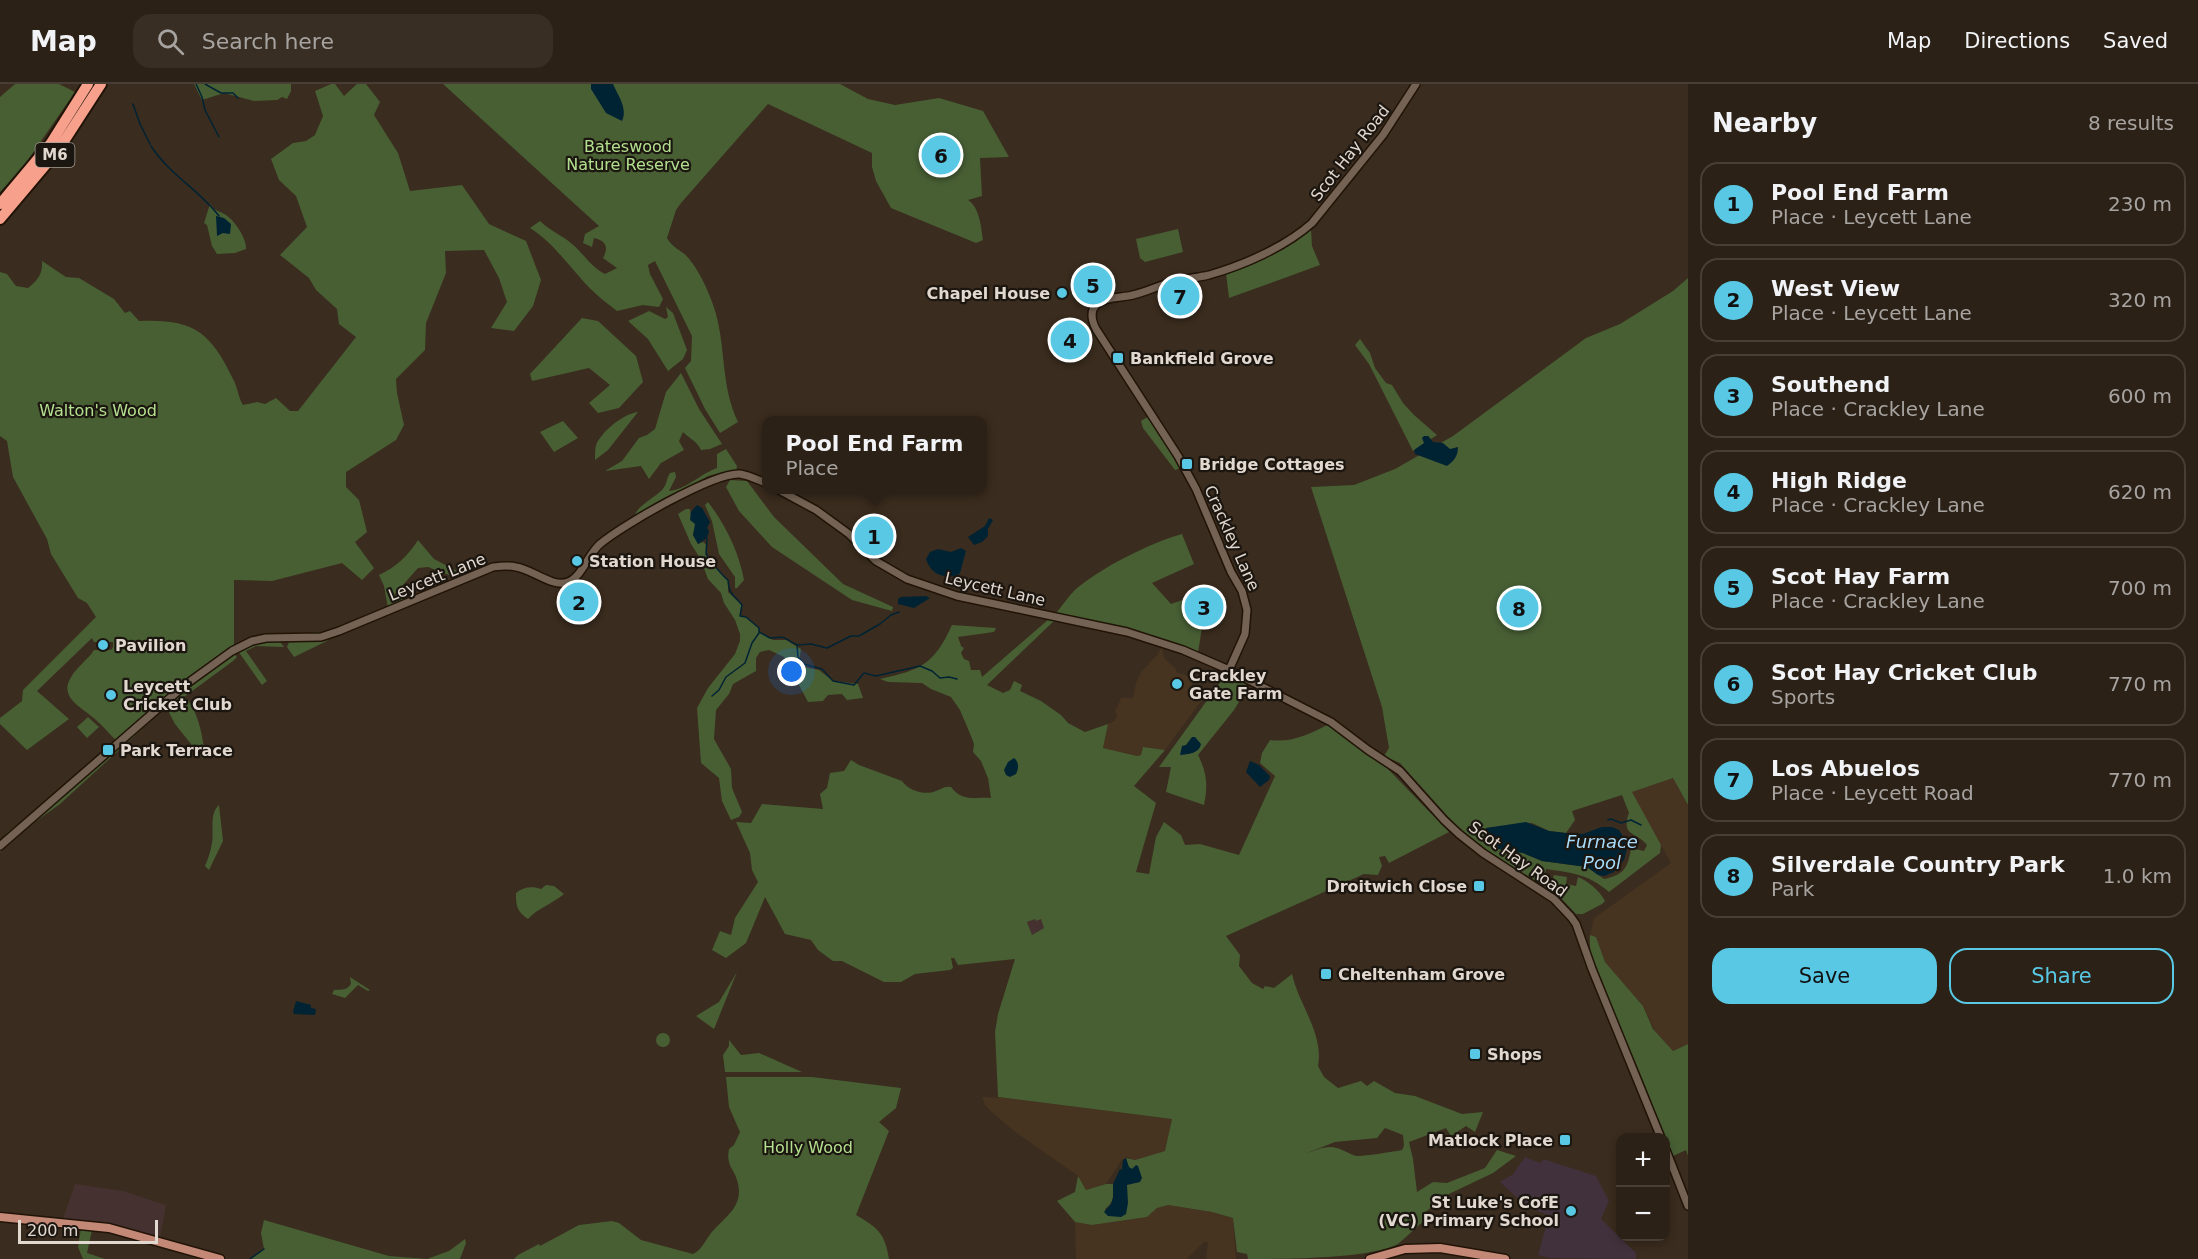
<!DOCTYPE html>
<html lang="en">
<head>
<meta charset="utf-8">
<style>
	body { margin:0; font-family:"DejaVu Sans",sans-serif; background:#382e23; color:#f1f3f6 }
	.controls { position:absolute; right:18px; bottom:18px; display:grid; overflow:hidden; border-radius:12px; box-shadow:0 3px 9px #0003 }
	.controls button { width:54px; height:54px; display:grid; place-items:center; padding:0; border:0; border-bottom:2px solid #483e35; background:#2c2116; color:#f1f3f6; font:30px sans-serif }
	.scale { position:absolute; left:18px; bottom:15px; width:140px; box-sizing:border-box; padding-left:6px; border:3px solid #e1d8cf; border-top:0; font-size:16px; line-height:21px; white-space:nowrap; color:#e1d8cf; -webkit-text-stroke:4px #1c1610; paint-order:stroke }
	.you { position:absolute; left:792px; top:588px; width:21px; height:21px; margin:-15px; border:4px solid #fff; border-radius:50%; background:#1a73e8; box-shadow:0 0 0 9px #1a73e833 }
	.badge { display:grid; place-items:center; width:39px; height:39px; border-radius:50%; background:#58c8e4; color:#111; font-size:20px; font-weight:700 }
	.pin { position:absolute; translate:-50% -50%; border:3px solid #fff; box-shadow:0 2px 6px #0006 }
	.popup { position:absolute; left:762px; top:332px; width:225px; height:78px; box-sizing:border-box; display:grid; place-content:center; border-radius:12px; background:#2c2116; filter:drop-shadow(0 2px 4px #0005); font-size:20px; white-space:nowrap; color:#a6a3a1 }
	.popup b { font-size:22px; color:#f1f3f6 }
	.popup::after { content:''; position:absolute; left:50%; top:100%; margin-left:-12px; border:12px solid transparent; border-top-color:#2c2116 }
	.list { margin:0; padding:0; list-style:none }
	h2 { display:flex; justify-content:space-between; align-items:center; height:78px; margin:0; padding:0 24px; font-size:26px }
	h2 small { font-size:20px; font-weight:400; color:#a6a3a1 }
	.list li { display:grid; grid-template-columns:39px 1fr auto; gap:18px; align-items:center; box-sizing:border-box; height:84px; margin:0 12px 12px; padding:0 12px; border:2px solid #483e35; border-radius:18px }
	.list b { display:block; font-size:22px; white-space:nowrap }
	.list p { margin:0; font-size:20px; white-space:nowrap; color:#a6a3a1 }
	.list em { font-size:20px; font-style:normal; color:#a6a3a1 }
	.actions { display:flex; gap:12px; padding:18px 24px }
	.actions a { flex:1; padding:14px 0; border:2px solid #58c8e4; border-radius:18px; text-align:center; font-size:21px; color:#58c8e4 }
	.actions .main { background:#58c8e4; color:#111 }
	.icon { flex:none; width:33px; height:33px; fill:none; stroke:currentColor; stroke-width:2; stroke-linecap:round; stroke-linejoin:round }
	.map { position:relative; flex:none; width:1688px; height:1175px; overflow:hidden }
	header { display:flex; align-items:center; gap:36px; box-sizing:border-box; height:84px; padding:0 30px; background:#2c2116; border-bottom:2px solid #483e35 }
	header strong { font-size:28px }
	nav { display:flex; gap:33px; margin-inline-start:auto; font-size:21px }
	.search { width:420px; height:54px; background:#382e23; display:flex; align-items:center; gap:15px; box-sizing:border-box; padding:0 21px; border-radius:18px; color:#a6a3a1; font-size:22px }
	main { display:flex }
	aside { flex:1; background:#2c2116 }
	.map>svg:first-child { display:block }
	.commercial { fill:#453130 }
	.built { fill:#463320 }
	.education { fill:#41313c }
	.green { fill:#485f34; fill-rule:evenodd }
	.water { fill:#002334 }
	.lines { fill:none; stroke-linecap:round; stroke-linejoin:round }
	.stream { stroke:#002334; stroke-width:1.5 }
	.minor-casing { stroke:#211407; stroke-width:10 }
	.major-casing { stroke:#211407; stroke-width:11 }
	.highway-casing { stroke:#211407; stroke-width:14 }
	.minor { stroke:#746354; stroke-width:7 }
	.major { stroke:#c38876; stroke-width:8 }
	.highway { stroke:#f7a18c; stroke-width:10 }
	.poi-dot { fill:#58c8e4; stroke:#1c1610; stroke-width:2 }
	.labels { text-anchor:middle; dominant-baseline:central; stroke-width:4.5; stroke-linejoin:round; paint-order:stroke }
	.shield { fill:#1c1610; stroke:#a69e96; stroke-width:1.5 }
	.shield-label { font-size:15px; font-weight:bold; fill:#e1d8cf }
	.park-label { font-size:16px; fill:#b3e08f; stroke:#1c1610 }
	.street-label { font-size:16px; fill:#e1d8cf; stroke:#1c1610 }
	.poi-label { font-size:16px; font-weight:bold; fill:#e1d8cf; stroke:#1c1610; text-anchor:start }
	.water-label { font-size:18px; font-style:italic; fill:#a6dbfb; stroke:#1c1610 }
</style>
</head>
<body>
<header>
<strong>Map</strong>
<div class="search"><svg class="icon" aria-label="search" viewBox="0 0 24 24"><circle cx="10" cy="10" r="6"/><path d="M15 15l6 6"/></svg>Search here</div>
<nav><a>Map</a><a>Directions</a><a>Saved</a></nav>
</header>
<main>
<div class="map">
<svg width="1688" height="1175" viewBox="0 0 1688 1175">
	<rect width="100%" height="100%" fill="#3a2c1e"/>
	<path class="commercial" d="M 1035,835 L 1041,835 L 1045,844 L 1032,851 L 1027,838 Z
		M 75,1100 L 123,1107 L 166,1121 L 160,1154 L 113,1141 L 63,1135 Z"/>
	<path class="built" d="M 1162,562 L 1164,574 L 1176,585 L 1176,588 L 1190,593 L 1192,598 L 1190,610 L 1202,616 L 1165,666 L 1143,663 L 1141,671 L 1137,672 L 1103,664 L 1108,640 L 1114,637 L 1117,632 L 1115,627 L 1121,614 L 1133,614 L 1136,599 L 1141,588 L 1158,570 Z
		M 1673,694 L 1688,721 L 1688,960 L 1673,967 L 1655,947 L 1643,922 L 1605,878 L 1596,853 L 1590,851 L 1594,834 L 1671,779 L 1631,708 Z
		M 982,1013 L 1005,1014 L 1172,1035 L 1166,1067 L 1135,1076 L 1127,1073 L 1121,1077 L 1106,1100 L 1086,1106 L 1078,1092 L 1014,1047 L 993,1029 L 985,1021 Z
		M 1168,1121 L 1212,1128 L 1233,1134 L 1236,1175 L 1206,1175 L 1208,1158 L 1204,1158 L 1187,1175 L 1076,1175 L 1075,1138 L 1092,1141 L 1147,1133 L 1157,1124 Z"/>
	<path class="education" d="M 1525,1073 L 1541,1079 L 1543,1075 L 1596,1092 L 1609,1117 L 1601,1135 L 1636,1169 L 1636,1175 L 1549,1174 L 1538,1171 L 1549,1131 L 1528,1124 L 1500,1098 L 1513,1090 Z"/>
	<path class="green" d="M 15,0 L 59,0 L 75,8 L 23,83 L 0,108 L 0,13 Z
		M 194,0 L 291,0 L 291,7 L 287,15 L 282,13 L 277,16 L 254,17 L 224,9 L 202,16 Z
		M 331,0 L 335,0 L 344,12 L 357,0 L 366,0 L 380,18 L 374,31 L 398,69 L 410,107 L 462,101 L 489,140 L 526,157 L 541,196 L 533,222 L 514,247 L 491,244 L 507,218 L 499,194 L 484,166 L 445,167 L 446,189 L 426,239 L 425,266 L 396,295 L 397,309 L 404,341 L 396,356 L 346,388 L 346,403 L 359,416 L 367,448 L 355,458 L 374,484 L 362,496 L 342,479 L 272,497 L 234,496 L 234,562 L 252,555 L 320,548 L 324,557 L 329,556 L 294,573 L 287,563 L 289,558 L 280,558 L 284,563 L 256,562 L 246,567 L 267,597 L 262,601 L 238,567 L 234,570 L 237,573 L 233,577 L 184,613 C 196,619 207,662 203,675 L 175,640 L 166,623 L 60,720 L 22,747 L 0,768 L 0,758 L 8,748 L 63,705 L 117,657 C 110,651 104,643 97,637 C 85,625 59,615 70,595 C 76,583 87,577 94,566 L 111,566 L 113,563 L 113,558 L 94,558 L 92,554 L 37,607 L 69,635 L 27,666 L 0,640 L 0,634 L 22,617 L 23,606 L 96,533 L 87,519 L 78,514 L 51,470 L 47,455 L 13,393 L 7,357 L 0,352 L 0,188 L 7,190 L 16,202 L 28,204 C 37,197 43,190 42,177 L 66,193 L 79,194 L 114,215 L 125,229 L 130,227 L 139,237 C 193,235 210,247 233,295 C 238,304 238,313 243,321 L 257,318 L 265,320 L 276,314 L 290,327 L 298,327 L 356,253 L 339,240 L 337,225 L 316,206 L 309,194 L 280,171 L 307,143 L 296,112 L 279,96 L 271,75 L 293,59 L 306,57 L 315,51 L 323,32 L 315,7 Z
		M 443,0 L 840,0 L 868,15 L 895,21 L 939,14 L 983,27 L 1009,73 L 980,74 L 982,112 L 968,116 C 980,124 981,143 983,156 L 976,159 L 891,124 L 876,97 L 872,83 L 872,69 L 768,20 L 681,119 L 676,126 L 667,154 C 674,166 683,166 690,176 C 701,190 711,212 716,230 C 726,267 721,302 738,338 L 720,349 L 705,325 L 685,284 L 691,277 L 692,252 L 655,177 L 648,181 L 650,190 L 663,215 L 659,223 L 643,221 L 617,227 C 610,221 602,216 595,209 C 572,188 557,161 530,144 L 540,137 C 550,147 562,151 572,160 C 584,170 591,183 605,190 L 617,184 L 603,174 C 609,163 606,157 594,154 L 592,163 L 583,159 L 585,150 L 599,142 Z
		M 210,120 C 216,128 218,126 226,131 C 235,137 247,155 246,165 L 235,169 L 217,170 L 212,162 L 207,141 L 204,139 Z
		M 1178,145 L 1183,168 L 1145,178 L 1140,174 L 1136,155 Z
		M 1311,146 L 1312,162 L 1320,181 L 1229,214 L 1226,189 Z
		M 1688,194 L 1688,721 L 1673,694 L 1632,708 L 1661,761 L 1660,769 L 1609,808 C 1588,790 1573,789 1546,785 L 1543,798 L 1551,800 L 1554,791 L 1567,793 L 1566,800 L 1576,802 L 1578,793 C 1588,797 1600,807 1605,817 L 1602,820 L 1583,830 L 1576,830 L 1557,810 L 1509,783 L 1460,746 L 1400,679 L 1384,672 L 1389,664 L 1382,623 L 1311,403 L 1354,401 L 1395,385 L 1453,352 L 1586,254 L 1620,240 L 1673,207 ZM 1622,711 L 1629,729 C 1620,753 1638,748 1647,761 L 1644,767 L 1631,764 C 1628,784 1624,791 1604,795 L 1587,783 L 1542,777 L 1523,769 L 1498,765 L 1486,744 L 1532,739 L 1549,747 L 1566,749 L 1575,736 L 1572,727 Z
		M 666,223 L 673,229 L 687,266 L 683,275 L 668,287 L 648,255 L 628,237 L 649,227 L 665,235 L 668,233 Z
		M 582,234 L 598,237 L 636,272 L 643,298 L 619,324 L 598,329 L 589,319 L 610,301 L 589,284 L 532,297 L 530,290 Z
		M 1360,255 L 1370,269 L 1375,284 L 1386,299 L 1392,301 L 1403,319 L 1414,331 L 1437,351 L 1431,355 L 1428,352 L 1425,359 L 1413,367 L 1369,280 L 1355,261 Z
		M 681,289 L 699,325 L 722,360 L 710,365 L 701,366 C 697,357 690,355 683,348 L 679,357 L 684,366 L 661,379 L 649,395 L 641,382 L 605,387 L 622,377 L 639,354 L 647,351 L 655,345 L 666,308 Z
		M 638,328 L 608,366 L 595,376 C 595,371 595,365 596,361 C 602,347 623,330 638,328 Z
		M 1149,332 L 1181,384 L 1175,386 L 1143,344 L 1141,337 Z
		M 563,337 L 578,354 L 554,368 L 540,348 Z
		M 726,365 L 737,382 L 736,389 L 724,388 L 708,392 L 634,434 C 636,422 653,415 662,406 C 667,401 666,395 670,389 L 675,388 L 676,393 L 669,407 C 687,405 700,390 717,384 L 717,370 Z
		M 730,396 L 747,397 L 774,433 L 843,500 L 893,523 L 892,527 L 852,516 L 772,463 L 739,427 L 726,403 Z
		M 708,418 C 725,440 739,468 744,496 L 737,504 L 735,504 L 735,493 L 719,470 L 712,437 L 705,421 Z
		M 686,425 L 690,425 L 691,433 L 696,442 L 693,451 L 698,460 L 703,458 L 707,461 L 706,470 C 709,475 724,494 728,496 L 728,508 L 742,521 L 740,532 L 746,533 L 759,544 L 759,548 L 773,556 L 786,556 L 801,565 L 799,577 L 804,583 L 819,586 L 833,597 L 858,600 L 863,614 L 847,616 L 842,610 L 828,611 L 823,617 L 808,618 L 784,573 L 769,566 L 760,568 L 756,574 L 756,587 L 733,600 L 729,610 L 716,626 L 714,655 L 731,685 L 732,704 L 742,728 L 739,733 L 731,736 L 722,717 L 719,694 L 701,679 L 697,624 L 708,604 L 735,570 L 740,557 L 740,550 L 735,536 L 724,519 L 721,509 L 708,495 L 700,474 L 691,460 L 678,430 Z
		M 1182,450 L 1194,480 L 1152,499 L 1171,520 L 1199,510 L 1196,532 L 1204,532 L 1198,568 L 1145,550 L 1056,529 C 1064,520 1071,508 1081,501 C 1105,482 1152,458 1182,450 Z
		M 418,456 L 434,475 L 459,488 L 462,492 L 457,494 L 428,483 L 418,484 L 394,511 L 402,514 L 408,510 L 409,515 L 388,524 L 384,502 L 379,491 C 395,484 409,471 418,456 Z
		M 1049,535 L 1055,536 L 987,601 L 1003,609 L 1010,606 L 1014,597 L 1022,601 L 1020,607 L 1041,617 L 1061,631 L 1068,639 L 1085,648 L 1108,640 L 1103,664 L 1137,672 L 1141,671 L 1143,663 L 1165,666 L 1134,702 L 1156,719 L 1136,788 L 1149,790 L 1156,753 L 1164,738 L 1181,751 L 1185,761 L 1200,760 L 1239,771 L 1275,692 L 1260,679 L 1262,669 L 1270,656 C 1292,659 1310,650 1329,640 L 1386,683 L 1449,748 L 1389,779 L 1385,772 L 1379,773 L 1382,782 L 1378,791 L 1364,790 L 1226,852 L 1240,871 L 1239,882 L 1252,899 L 1263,905 L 1265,902 L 1274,904 L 1292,890 C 1299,921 1324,950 1318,982 L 1324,993 L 1338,1004 L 1361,997 L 1367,1002 L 1374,997 L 1395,1009 L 1415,1012 L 1462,1030 L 1483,1028 L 1475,1048 L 1466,1042 L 1451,1052 L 1446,1044 L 1409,1058 L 1413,1075 L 1417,1108 L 1433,1098 L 1447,1099 L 1485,1084 L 1497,1066 L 1516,1072 L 1493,1089 L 1449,1110 L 1424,1129 L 1426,1135 C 1416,1143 1408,1152 1398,1160 C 1368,1175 1286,1175 1248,1175 L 1247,1170 L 1237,1168 L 1233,1134 L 1212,1128 L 1168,1121 L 1157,1124 L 1147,1133 L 1092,1141 L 1075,1138 L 1057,1117 L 1075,1108 L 1078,1092 L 1086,1106 L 1106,1100 L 1113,1100 C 1113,1111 1115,1118 1105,1125 L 1108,1132 L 1127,1101 L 1132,1085 L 1128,1083 L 1126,1074 L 1135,1076 L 1165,1067 L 1172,1035 L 998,1013 L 995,948 L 998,930 L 1015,875 L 958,881 L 954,874 L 951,874 L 953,884 L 950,886 L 915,890 L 901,898 L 884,898 L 842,877 L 833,877 L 818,866 L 811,856 L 785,850 L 765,813 L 746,859 L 726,874 L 712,866 L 720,847 L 731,851 L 735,834 L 758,798 L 752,786 L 750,769 L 736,738 L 751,739 L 762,720 L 823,725 L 820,710 L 827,704 L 830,689 L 844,687 L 851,676 L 859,681 L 902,697 C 908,706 923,711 933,708 C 941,706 943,702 951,703 C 962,718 975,713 991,714 L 988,694 L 981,677 L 973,668 L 974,660 L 971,652 L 960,626 L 951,613 L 931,605 L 922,599 L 888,598 L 880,595 C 920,586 934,581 952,541 L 996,544 L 994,548 L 958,553 L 961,562 L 964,564 L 961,569 L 964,575 L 969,577 L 971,586 L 980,586 L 982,593 ZM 1035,835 L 1036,837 L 1041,835 L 1044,844 L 1032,851 L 1027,838 ZM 1385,1044 L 1403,1051 L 1404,1062 L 1402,1066 C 1399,1067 1358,1073 1356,1072 C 1346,1069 1340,1063 1330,1063 C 1322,1063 1314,1067 1307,1069 L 1335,1058 L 1377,1054 Z
		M 1226,590 L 1249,601 L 1234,626 L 1198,671 C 1207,689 1208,701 1204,721 L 1166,708 L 1171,683 L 1159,683 Z
		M 88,633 L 99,643 L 87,654 L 77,643 Z
		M 219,721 L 223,757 L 209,786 L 205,782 C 208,775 211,766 212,759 C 214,746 209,730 219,721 Z
		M 546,801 L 554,802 L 564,810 C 552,820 538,824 528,835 C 517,827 516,823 516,809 C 523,803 532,802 541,805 Z
		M 1590,851 L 1596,853 L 1605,878 L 1643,922 L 1653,945 L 1673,967 L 1688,960 L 1688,1072 L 1686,1066 L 1671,1073 C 1660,1042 1648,1007 1634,975 C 1619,939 1587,890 1590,851 Z
		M 737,888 L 714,945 L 696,932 L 719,918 Z
		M 350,893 L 370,906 L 368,907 L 358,901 L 345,914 L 332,910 L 334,906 C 342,905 346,907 351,900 Z
		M656 956a7 7 0 1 1 14 0a7 7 0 1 1-14 0Z
		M 729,956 L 741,971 L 759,969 L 802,988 L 725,988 L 723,971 L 729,962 Z
		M 726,993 L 812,993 L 901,1004 L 896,1024 L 879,1038 L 889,1047 L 856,1131 C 878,1144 885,1149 889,1175 L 514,1175 L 518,1171 L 539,1160 L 540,1162 L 579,1141 L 612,1137 L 619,1139 L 641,1156 L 693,1170 C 701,1166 703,1160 709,1152 C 722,1134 746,1124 737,1096 C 733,1083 726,1082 729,1065 L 734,1061 L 740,1048 L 729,1023 Z
		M 264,1136 L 389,1172 L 427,1175 L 449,1167 L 465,1155 L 466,1159 L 460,1175 L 250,1175 L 264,1165 L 261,1149 Z
		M 81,1144 L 92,1146 L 87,1169 L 105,1175 L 83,1175 L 78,1163 Z"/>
	<path class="water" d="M 591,0 L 613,0 C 618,12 628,24 622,37 L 606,29 L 591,5 Z
		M 216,132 L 224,134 L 231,140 L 230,150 L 223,149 L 217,152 Z
		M 1424,352 L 1428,352 L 1433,358 L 1443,359 L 1450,365 L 1458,363 C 1458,372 1454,377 1447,382 L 1415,370 L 1414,366 L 1424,359 L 1422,354 Z
		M 697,421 L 702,424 L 710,438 L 707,444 L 709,447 L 707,454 L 698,460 L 693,451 L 695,440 L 690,436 L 691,428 Z
		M 989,434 L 993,436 L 988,445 L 988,452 L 982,458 L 974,461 L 968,453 L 985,442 Z
		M 961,464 L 966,467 L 960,489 L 957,492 C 941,494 931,490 926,475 L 930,468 L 938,465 L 951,468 Z
		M 926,512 L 930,514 L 914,524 L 898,520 L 898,515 L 901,513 Z
		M 1192,653 L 1195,653 L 1201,660 C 1199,670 1188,670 1180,671 L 1182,662 L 1186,661 Z
		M 1014,674 C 1019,678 1019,684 1016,690 L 1010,693 L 1006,691 L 1004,686 L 1008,678 Z
		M 1250,677 L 1259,681 L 1270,692 L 1269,696 L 1260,703 L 1246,688 Z
		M 1526,738 L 1549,747 L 1566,749 L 1583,750 L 1602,743 L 1612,743 L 1619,746 L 1628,761 L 1624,776 L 1614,788 L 1604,792 L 1598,791 L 1587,783 L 1542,777 L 1523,769 L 1498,765 L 1485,759 L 1483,755 L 1486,744 Z
		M 296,917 L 311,921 L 311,924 L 316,925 L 315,931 L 294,930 L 293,928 Z
		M 1126,1074 L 1129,1083 L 1132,1085 L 1136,1081 L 1138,1082 L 1142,1094 L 1140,1098 L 1127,1101 L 1128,1119 L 1126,1130 L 1121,1133 L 1108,1132 L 1104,1128 L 1111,1120 L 1113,1114 L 1113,1100 L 1120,1085 L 1122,1086 L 1123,1076 Z"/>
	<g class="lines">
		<path class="stream" d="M 196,0 L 202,13 L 205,26 L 219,53
			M 205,0 L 221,9 L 233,9 L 238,14
			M 133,20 L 140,40 L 150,60
			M 151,62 C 169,90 199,106 219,132
			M 707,454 L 706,470 C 709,475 724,494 728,496 C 729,511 733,510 742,521 L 740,532 L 746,533 L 759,544 L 759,548 L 770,554 C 789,552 781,553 797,561 L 798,573 L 804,580 L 822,585 L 833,597 L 854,601 L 864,589 L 876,592 L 920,582 L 932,587 L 940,594 L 949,593 L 957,595
			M 798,561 L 811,560 L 827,564 L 851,552 L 859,552 L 880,540 L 891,531 L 899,528
			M 712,612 L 719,606 L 726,593 L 745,579 L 752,559 L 759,549
			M 1608,736 L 1611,735 L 1621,739 L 1631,736 L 1641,741
			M 250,1175 L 264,1165"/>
		<defs>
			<path id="minor" d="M 779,406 L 816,426 L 849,450 L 876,477 L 907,495 L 957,512 L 1127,548 L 1183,566 L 1227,585 L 1331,638 L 1368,666 L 1400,687 L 1444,736 L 1459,750 L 1483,769 L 1554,815 L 1571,833 L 1576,840 L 1592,885 L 1661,1054
				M 1229,586 L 1245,550 L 1247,526 L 1242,507 L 1231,488 L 1196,405 L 1178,372 L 1096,245 C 1092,237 1089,227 1097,220 C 1106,212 1122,214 1133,211 C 1145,208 1156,203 1168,199 C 1181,195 1196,194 1209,191 C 1244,181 1285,163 1312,139 L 1383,51 L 1416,0
				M 0,762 L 185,601 L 232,567 L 252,557 L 266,554 L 321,553 L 339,547 L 493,483 C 501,482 508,481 516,483 C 532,485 552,504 568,498 C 582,493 588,470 600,460 C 621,442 714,388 740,390 C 748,391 758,396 766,399
				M 1666,1066 L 1688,1122"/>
			<path id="major" d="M 0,1133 L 109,1144 L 220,1175
				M 1370,1175 L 1405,1165 L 1440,1164 L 1505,1175"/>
			<path id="highway" d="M 0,120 L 51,59 L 88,0
				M 0,135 L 59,65 L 101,0"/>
		</defs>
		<use href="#minor" class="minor-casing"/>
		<use href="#major" class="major-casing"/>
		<use href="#highway" class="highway-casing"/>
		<use href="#minor" class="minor"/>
		<use href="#major" class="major"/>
		<use href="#highway" class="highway"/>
	</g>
	<g class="poi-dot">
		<circle cx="1062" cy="209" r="6"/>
		<rect x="1112" y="268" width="12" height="12" rx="3"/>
		<rect x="1181" y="374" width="12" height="12" rx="3"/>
		<circle cx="577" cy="477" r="6"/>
		<circle cx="103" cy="561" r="6"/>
		<circle cx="1177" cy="600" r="6"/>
		<circle cx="111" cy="611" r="6"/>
		<rect x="102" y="660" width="12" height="12" rx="3"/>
		<rect x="1473" y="796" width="12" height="12" rx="3"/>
		<rect x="1320" y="884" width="12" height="12" rx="3"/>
		<rect x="1469" y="964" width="12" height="12" rx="3"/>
		<rect x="1559" y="1050" width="12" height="12" rx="3"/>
		<circle cx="1571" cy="1127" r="6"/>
	</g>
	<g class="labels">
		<rect class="shield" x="35.5" y="59" width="39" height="24" rx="4.5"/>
		<g class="shield-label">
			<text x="55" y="71">M6</text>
		</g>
		<g class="park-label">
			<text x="628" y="62">Bateswood<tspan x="628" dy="18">Nature Reserve</tspan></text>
			<text x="98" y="326">Walton's Wood</text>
			<text x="808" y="1063">Holly Wood</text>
		</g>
		<g class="street-label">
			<text transform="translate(1350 69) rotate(-52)">Scot Hay Road</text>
			<text transform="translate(1232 454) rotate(66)">Crackley Lane</text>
			<text transform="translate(437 493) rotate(-22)">Leycett Lane</text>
			<text transform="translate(995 505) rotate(13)">Leycett Lane</text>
			<text transform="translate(1518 775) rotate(36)">Scot Hay Road</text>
		</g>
		<g class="poi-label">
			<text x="1050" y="209" text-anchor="end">Chapel House</text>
			<text x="1130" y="274">Bankfield Grove</text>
			<text x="1199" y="380">Bridge Cottages</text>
			<text x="589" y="477">Station House</text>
			<text x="115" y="561">Pavilion</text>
			<text x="1189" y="591">Crackley<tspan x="1189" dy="18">Gate Farm</tspan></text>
			<text x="123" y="602">Leycett<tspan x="123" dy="18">Cricket Club</tspan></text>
			<text x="120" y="666">Park Terrace</text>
			<text x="1467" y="802" text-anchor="end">Droitwich Close</text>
			<text x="1338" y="890">Cheltenham Grove</text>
			<text x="1487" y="970">Shops</text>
			<text x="1553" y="1056" text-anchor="end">Matlock Place</text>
			<text x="1559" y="1118" text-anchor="end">St Luke's CofE<tspan x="1559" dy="18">(VC) Primary School</tspan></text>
		</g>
		<g class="water-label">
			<text x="1602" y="757">Furnace<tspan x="1602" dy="21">Pool</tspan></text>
		</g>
	</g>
</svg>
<div class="controls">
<button>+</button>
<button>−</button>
</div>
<div class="scale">200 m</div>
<div class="you"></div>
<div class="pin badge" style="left:874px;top:452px">1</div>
<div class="popup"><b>Pool End Farm</b>Place</div>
<div class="pin badge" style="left:579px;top:518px">2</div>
<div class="pin badge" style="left:1204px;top:523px">3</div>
<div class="pin badge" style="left:1070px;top:256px">4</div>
<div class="pin badge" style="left:1093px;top:201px">5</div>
<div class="pin badge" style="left:941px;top:71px">6</div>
<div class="pin badge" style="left:1180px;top:212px">7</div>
<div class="pin badge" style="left:1519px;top:524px">8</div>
</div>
<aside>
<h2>Nearby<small>8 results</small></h2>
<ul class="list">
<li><span class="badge">1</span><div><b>Pool End Farm</b><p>Place · Leycett Lane</p></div><em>230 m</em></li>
<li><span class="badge">2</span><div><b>West View</b><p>Place · Leycett Lane</p></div><em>320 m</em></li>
<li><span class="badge">3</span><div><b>Southend</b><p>Place · Crackley Lane</p></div><em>600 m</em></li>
<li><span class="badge">4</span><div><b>High Ridge</b><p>Place · Crackley Lane</p></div><em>620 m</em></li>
<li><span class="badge">5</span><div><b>Scot Hay Farm</b><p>Place · Crackley Lane</p></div><em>700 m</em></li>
<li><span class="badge">6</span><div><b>Scot Hay Cricket Club</b><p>Sports</p></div><em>770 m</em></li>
<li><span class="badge">7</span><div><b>Los Abuelos</b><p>Place · Leycett Road</p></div><em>770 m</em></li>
<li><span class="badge">8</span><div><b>Silverdale Country Park</b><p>Park</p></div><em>1.0 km</em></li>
</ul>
<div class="actions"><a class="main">Save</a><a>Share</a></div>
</aside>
</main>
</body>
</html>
